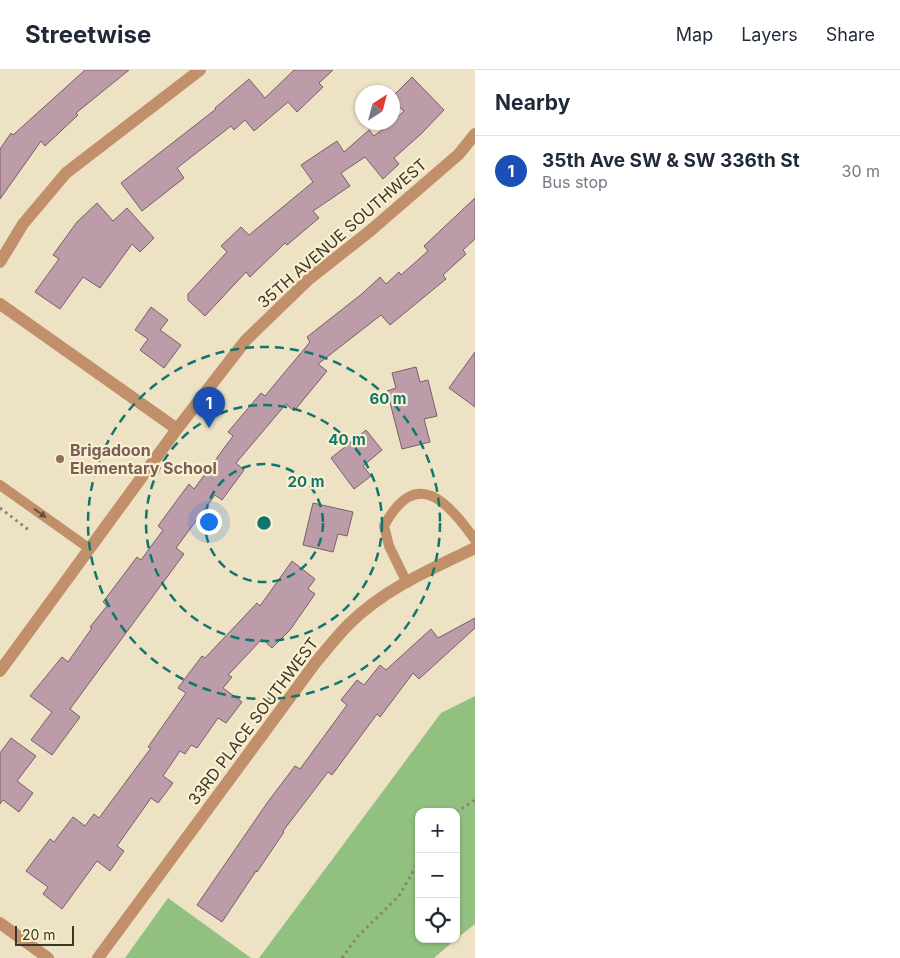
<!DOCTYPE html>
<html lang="en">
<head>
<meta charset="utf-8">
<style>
	body { margin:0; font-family:Inter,sans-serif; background:#f2f2f3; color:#1f2937 }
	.controls { position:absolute; right:15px; bottom:15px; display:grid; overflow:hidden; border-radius:10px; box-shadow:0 1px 4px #0004 }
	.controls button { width:45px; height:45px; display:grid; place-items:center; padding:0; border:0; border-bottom:1px solid #e0e1e3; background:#fff; color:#1f2937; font:25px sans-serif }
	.compass { position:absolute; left:355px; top:15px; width:45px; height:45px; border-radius:50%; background:#fff; box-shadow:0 1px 4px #0004; rotate:36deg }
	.scale { position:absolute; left:15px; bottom:12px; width:59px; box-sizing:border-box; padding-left:5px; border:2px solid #3a362a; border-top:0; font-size:14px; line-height:18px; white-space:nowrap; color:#3a362a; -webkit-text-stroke:4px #faefd1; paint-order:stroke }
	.you { position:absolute; left:208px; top:451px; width:18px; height:18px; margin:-12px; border:4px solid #fff; border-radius:50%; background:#1a73e8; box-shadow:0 0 0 8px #1a73e833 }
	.badge { display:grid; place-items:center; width:32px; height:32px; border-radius:50%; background:#b65a00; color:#fff; font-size:16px; font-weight:700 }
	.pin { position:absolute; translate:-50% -41px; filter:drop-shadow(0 1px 2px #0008) }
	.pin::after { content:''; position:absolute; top:26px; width:18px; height:15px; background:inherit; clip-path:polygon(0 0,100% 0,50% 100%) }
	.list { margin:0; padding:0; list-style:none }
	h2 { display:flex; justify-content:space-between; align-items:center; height:65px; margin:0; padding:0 20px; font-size:21px }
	h2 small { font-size:16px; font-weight:400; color:#747a83 }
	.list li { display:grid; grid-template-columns:32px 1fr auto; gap:15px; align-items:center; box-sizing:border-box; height:70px; padding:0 20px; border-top:1px solid #e0e1e3 }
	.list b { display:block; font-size:19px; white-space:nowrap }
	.list p { margin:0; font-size:16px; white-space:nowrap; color:#747a83 }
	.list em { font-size:16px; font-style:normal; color:#747a83 }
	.icon { flex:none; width:28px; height:28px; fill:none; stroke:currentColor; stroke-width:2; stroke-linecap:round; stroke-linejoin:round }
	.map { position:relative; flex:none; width:475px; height:888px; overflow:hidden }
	header { display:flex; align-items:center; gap:30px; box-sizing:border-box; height:70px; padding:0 25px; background:#fff; border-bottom:1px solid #e0e1e3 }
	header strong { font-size:24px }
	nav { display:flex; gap:28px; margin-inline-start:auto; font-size:18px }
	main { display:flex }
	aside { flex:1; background:#fff }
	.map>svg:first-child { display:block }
	.green { fill:#91c081 }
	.building { fill:#bc9ca9; stroke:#7a5d69 }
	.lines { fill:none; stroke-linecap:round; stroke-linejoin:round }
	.path { stroke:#8b836f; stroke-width:3; stroke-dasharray:2.5 4; stroke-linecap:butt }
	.lane { stroke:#c1906b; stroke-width:10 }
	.street { stroke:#c1906b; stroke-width:12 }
	.oneway { fill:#62513e }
	.ring { fill:none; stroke:#0f766e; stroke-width:2.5; stroke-dasharray:9 6 }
	.education-dot { fill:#8d6e63; stroke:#faefd1; stroke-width:2 }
	.labels { text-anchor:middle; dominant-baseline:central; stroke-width:4.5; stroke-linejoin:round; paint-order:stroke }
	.street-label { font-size:16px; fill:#3a362a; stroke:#faefd1 }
	.education-label { font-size:16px; font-weight:bold; fill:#785e54; stroke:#faefd1; text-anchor:start }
	.centre { fill:#0f766e; stroke:#faefd1; stroke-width:2.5 }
	.ring-label { font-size:15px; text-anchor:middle; font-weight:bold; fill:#0f766e; stroke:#faefd1; stroke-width:4.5; stroke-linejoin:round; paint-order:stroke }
</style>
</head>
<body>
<header>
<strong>Streetwise</strong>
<nav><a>Map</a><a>Layers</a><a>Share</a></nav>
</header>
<main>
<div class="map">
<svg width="475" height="888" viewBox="0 0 475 888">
	<rect width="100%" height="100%" fill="#ede2c4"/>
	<path class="green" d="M 475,626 L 475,854 L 456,869 L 456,742 L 419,742 L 419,869 L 456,869 L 434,888 L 259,888 L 441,643 Z
		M 168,828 L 251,888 L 125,888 Z"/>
	<path class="building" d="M 85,0 L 129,0 L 76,43 L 78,45 L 45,76 L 41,71 L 0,129 L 0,79 L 11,63 L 13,65 Z
		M 294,0 L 333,0 L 319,13 L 323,17 L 297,42 L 288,32 L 254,61 L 245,50 L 234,60 L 231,56 L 177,98 L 184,108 L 142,141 L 121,113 L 216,39 L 215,38 L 249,9 L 265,28 Z
		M 412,7 L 444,40 L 421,64 L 394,88 L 399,94 L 383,109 L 365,87 L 341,103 L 350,116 L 313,141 L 319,148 L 287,175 L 285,173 L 250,207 L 246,202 L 205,246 L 188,230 L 188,224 L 227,182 L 221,176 L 241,157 L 249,165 L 313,112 L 301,95 L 337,71 L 344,82 L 369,60 L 374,66 L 392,52 L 404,41 L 392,31 L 392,27 Z
		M 475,128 L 475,169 L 463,180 L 466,184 L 443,205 L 446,209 L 390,255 L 381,245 L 318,294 L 327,301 L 294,341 L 286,334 L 236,393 L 244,400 L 222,430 L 215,425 L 176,478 L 184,484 L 70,639 L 80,647 L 52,685 L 31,670 L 52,642 L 30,626 L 62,587 L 68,592 L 92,558 L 90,557 L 107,536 L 103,532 L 137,487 L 141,490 L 163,460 L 158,456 L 189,414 L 194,419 L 233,366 L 228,362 L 261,323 L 265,326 L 310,272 L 307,267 L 363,223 L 380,207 L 386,214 L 399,202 L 401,205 L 428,181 L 424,176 Z
		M 97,133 L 113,151 L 127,138 L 154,168 L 140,182 L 132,174 L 100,218 L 83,207 L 60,239 L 35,222 L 59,189 L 53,185 L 77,152 Z
		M 151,237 L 168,250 L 160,260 L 181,275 L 164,298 L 140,280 L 148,269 L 135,260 Z
		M 475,282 L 475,337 L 449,318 Z
		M 416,297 L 420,312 L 428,310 L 437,346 L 424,349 L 430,372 L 402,379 L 387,321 L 396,318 L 392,303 Z
		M 366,360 L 382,380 L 363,396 L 371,406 L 354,419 L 331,388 Z
		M 313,433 L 353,442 L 347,466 L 338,464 L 333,482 L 303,475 Z
		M 292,491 L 315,509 L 308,519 L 315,524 L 290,560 L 272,578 L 262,569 L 228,605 L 232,607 L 223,618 L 242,632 L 226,653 L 218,648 L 197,678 L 191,675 L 185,684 L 180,681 L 163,706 L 173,713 L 158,733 L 151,728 L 129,759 L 117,776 L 124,781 L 110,801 L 97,791 L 62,839 L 43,824 L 48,817 L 26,801 L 50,769 L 54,772 L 73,747 L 85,756 L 94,744 L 99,748 L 151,678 L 148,677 L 186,623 L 178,618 L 202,586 L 205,588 L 257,533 L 260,536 Z
		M 475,548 L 475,558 L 419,609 L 413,603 L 380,647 L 377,644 L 332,705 L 328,702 L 283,761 L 284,762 L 257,802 L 256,801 L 222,852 L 197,835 L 267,733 L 295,696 L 300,699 L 347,635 L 341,630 L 357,610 L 364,615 L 380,595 L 386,600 L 431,559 L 438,568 Z
		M 11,668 L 36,686 L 17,711 L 33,723 L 19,742 L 3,730 L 0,734 L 0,683 Z"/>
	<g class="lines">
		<path class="path" d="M 0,438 L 30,461
			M 456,742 L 475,730
			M 342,888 L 358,866 L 399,826 L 419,791"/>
		<path class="lane" d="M 0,415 L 90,479
			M 407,513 L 389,476 L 384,456 C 416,396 448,431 475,470"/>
		<path class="street" d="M 0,192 L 23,154 L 66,103 L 200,0
			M 0,234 L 177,359
			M 0,601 L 177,359 L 246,270 L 309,209 L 370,161 L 459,84 L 475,64
			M 0,853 L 48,888
			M 98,888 L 316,592 C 327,579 337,566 349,554 C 384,519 431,499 475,478"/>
	</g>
	<defs><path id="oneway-solid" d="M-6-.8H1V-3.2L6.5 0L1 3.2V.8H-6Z" transform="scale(1.25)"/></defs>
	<use class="oneway" href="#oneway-solid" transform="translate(40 443) rotate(35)"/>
	<g class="ring">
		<circle cx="264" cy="453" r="59"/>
		<circle cx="264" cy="453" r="118"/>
		<circle cx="264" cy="453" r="176"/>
	</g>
	<circle class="education-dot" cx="60" cy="389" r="5"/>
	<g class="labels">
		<g class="street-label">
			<text transform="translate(342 163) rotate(-41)">35TH AVENUE SOUTHWEST</text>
			<text transform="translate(253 651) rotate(-53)">33RD PLACE SOUTHWEST</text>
		</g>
		<g class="education-label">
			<text x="70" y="380">Brigadoon<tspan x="70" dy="18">Elementary School</tspan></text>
		</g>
	</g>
	<circle cx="264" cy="453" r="8" class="centre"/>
	<g class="ring-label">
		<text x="388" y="334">60 m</text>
		<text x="347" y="375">40 m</text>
		<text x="306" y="417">20 m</text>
	</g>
</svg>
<div class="controls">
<button>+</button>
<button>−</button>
<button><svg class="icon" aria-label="locate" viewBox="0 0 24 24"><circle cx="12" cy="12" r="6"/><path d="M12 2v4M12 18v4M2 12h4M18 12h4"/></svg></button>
</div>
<svg class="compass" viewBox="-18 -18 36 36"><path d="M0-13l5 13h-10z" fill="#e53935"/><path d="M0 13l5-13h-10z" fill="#747a83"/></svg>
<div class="scale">20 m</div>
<div class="you"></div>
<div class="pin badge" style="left:209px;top:358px;background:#1a4fb4">1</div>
</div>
<aside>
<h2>Nearby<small></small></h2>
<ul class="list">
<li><span class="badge" style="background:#1a4fb4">1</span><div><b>35th Ave SW &amp; SW 336th St</b><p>Bus stop</p></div><em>30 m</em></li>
</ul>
</aside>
</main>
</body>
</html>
